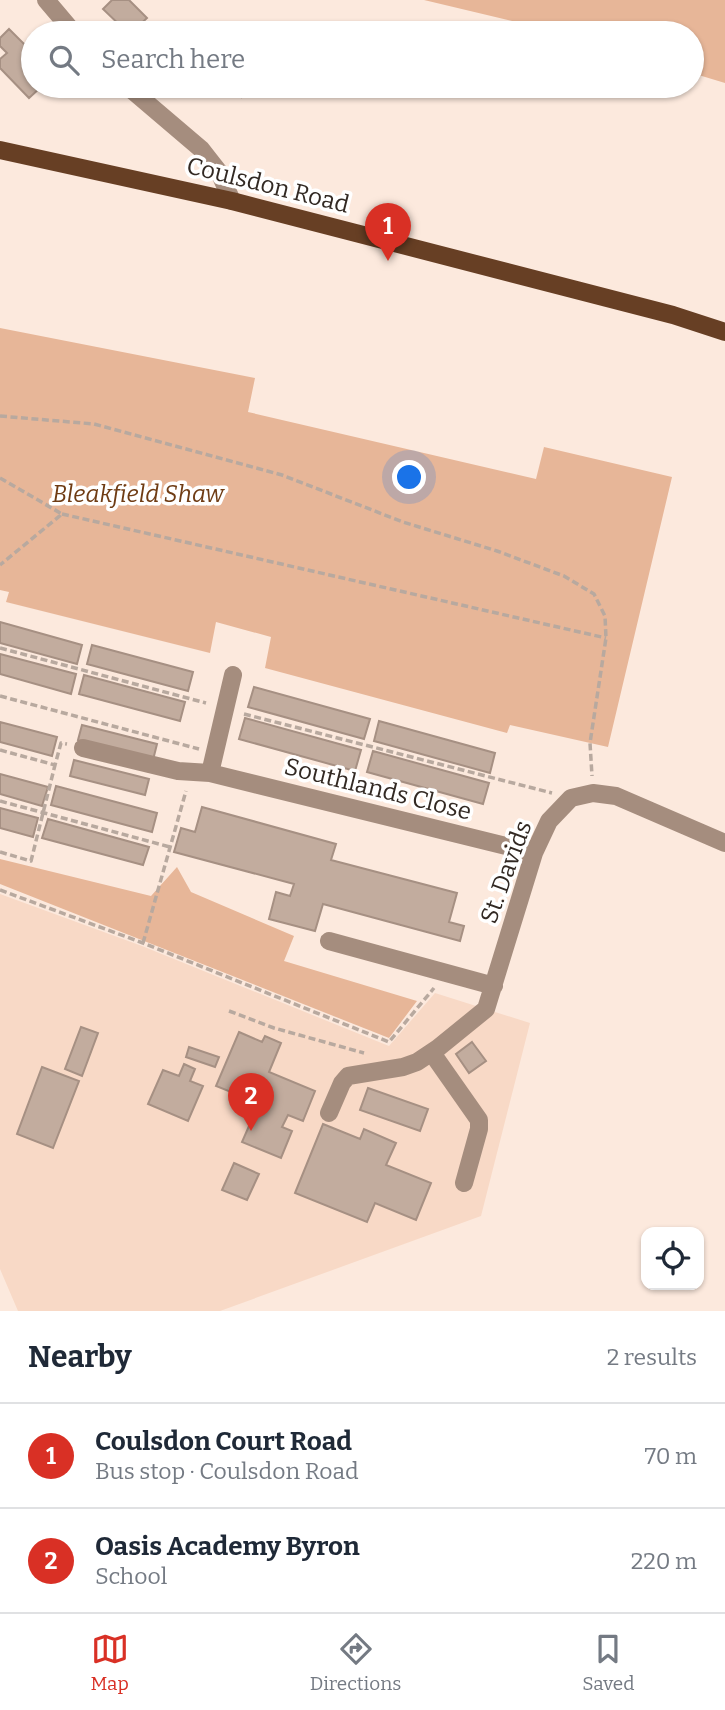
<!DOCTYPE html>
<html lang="en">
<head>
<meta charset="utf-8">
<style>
	body { margin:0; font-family:Bitter,serif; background:#f6f6f7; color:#1f2937 }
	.controls { position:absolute; right:21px; bottom:21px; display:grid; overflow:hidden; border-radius:14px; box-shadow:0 2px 5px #0004 }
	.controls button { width:63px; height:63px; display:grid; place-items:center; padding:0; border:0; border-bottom:2px solid #e0e1e3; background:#fff; color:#1f2937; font:35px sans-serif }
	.you { position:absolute; left:410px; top:478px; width:24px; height:24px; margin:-18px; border:5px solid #fff; border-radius:50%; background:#1a73e8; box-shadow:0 0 0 10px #1a73e833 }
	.badge { display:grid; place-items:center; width:46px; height:46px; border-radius:50%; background:#d93025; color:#fff; font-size:23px; font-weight:700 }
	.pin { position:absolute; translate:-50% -58px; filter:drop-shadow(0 2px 4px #0008) }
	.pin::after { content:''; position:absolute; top:37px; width:24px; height:21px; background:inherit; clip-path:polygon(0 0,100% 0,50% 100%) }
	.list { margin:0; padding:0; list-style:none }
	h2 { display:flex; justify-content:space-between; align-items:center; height:91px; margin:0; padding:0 28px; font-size:30px }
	h2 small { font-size:23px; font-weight:400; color:#747a83 }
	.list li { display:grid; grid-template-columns:46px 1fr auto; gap:21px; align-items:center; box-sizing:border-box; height:105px; padding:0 28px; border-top:2px solid #e0e1e3 }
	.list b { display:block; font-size:26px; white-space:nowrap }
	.list p { margin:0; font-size:23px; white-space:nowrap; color:#747a83 }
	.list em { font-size:23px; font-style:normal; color:#747a83 }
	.icon { flex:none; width:38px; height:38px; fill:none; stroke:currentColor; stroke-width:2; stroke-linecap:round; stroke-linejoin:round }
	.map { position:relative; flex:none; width:725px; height:1311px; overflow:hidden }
	.search { position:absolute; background:#fff; box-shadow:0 2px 5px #0004; left:21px; right:21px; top:21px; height:77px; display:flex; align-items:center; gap:18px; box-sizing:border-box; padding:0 24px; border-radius:38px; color:#747a83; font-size:26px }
	.sheet { height:301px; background:#fff }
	nav { display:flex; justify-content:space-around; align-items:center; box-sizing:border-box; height:98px; border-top:2px solid #e0e1e3; background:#fff; font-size:19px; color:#747a83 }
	nav a { display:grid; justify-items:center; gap:4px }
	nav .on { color:#d93025 }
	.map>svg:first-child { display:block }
	.built { fill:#f8d9c6 }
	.green { fill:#e7b698 }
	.building { fill:#c2ac9e; stroke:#a69083; stroke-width:2 }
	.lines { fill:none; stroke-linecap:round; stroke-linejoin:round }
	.path { stroke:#b8a99f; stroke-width:3.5; stroke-dasharray:7 3.5; stroke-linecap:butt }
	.minor { stroke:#a58d7e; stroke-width:18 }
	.major { stroke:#673f24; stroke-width:18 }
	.labels { text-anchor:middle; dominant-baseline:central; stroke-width:7; stroke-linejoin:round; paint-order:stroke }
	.street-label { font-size:24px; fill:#322923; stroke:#fff }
	.park-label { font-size:24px; font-style:italic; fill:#6f3c14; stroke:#fff }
</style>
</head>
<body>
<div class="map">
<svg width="725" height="1311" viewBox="0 0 725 1311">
	<rect width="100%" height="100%" fill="#fce9dd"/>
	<path class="built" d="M 0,894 L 142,946 L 389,1046 L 435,993 L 530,1023 L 481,1216 L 220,1311 L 18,1311 L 0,1269 Z"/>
	<path class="green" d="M 424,0 L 725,0 L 725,83 L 692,73 L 692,33 L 562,33 Z
		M 0,328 L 255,378 L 248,412 L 536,479 L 544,447 L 672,477 L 608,747 L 510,725 L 507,733 L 265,668 L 271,637 L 216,622 L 210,653 L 6,602 L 9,592 L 0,590 Z
		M 0,859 L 151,896 L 177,867 L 191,892 L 294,936 L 284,961 L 417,1001 L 389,1038 L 0,884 Z"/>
	<path class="building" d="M 112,0 L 129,0 L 147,18 L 131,33 L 128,33 L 103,9 Z
		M 9,29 L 33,53 L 26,59 L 33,66 L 33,86 L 42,86 L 29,98 L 0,68 L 0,59 L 7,53 L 0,46 L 0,38 Z
		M 222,86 L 265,86 L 264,93 L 241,90 L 241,97 L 220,94 Z
		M 0,622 L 82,645 L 77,664 L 0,643 Z
		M 92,645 L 193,672 L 188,691 L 87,664 Z
		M 0,654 L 76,674 L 71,694 L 0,674 Z
		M 84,675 L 185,702 L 180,721 L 79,694 Z
		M 254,687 L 370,719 L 364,739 L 248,707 Z
		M 245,718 L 361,750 L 355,771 L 239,739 Z
		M 379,721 L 495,753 L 490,773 L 374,741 Z
		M 0,722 L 57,737 L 52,756 L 0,742 Z
		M 82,725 L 157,744 L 153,760 L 78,740 Z
		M 373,751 L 489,783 L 483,804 L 367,772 Z
		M 74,760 L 149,779 L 145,795 L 70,776 Z
		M 0,774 L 48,787 L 42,806 L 0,794 Z
		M 56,786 L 157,813 L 152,832 L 51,805 Z
		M 202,807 L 336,844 L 331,860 L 457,893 L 449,922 L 464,926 L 460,941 L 323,904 L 315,931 L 269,919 L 276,892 L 290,896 L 294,884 L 174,852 L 181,828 L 195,832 Z
		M 0,808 L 38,818 L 33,837 L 0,828 Z
		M 48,819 L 149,847 L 143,865 L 42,838 Z
		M 81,1027 L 98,1033 L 82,1076 L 65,1069 Z
		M 239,1032 L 262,1042 L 265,1036 L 281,1043 L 269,1072 L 315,1091 L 303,1121 L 288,1115 L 282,1127 L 292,1131 L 281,1158 L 242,1142 L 259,1103 L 216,1086 Z
		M 472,1042 L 486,1061 L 469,1073 L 456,1054 Z
		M 189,1047 L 219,1057 L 215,1067 L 186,1057 Z
		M 184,1064 L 195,1069 L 190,1081 L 203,1086 L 188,1121 L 148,1104 L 163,1070 L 179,1076 Z
		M 42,1067 L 79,1081 L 53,1148 L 17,1134 Z
		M 368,1088 L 428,1109 L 420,1131 L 360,1110 Z
		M 323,1124 L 360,1139 L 364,1129 L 396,1143 L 386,1165 L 431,1183 L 416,1220 L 375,1203 L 367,1222 L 295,1193 Z
		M 234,1163 L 259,1174 L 247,1200 L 222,1190 Z"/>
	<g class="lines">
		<path class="path" d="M 0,416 L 94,424 L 282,475 L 403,522 L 497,551 L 564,576 L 594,594 L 605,616 L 606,638 L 590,743 L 592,776
			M 0,478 L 62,514 L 0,565
			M 62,514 L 606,638
			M 0,648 L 206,703
			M 0,696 L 199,749
			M 244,714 L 552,793
			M 0,750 L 55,765 L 61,743 L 67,744
			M 0,801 L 170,847
			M 0,852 L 31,861 L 55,765
			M 0,890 L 143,943 L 389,1042 L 434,988
			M 143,943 L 186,791
			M 229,1011 L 274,1028 L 364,1053"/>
		<path class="minor" d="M 46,0 L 74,33
			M 127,86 L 201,149 L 219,172 L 232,201
			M 83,748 L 178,771 L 210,773 L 233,675
			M 210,773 L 534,853
			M 329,941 L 494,986
			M 432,1053 L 479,1120 L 479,1129 L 464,1183
			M 329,1113 L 342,1083 L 348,1076 L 403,1067 L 417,1062 L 438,1048 L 486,1009 L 534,853 L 549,821 L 571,798 L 593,793 L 616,796 L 725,843"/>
		<path class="major" d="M 0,150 L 232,201 L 673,315 L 725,332"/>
	</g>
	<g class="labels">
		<g class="street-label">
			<text transform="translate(268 185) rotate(14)">Coulsdon Road</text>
			<text transform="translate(378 789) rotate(14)">Southlands Close</text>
			<text transform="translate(506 872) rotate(-70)">St. Davids</text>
		</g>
		<g class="park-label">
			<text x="138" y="494">Bleakfield Shaw</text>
		</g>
	</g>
</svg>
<div class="controls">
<button><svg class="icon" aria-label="locate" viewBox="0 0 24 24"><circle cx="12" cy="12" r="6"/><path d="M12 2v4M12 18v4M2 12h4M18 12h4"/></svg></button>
</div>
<div class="you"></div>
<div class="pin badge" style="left:388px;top:261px">1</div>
<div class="pin badge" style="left:251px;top:1131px">2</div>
<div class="search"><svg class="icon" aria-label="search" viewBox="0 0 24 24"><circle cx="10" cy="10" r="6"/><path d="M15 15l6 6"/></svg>Search here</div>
</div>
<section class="sheet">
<h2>Nearby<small>2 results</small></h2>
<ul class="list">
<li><span class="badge">1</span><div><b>Coulsdon Court Road</b><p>Bus stop · Coulsdon Road</p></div><em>70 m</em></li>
<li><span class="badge">2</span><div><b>Oasis Academy Byron</b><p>School</p></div><em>220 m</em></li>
</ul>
</section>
<nav>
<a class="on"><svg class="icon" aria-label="map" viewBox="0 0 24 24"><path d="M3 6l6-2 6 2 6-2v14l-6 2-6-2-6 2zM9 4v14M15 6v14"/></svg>Map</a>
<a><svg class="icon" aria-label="directions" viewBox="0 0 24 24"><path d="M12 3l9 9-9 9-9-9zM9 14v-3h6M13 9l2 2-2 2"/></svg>Directions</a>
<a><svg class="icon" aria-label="saved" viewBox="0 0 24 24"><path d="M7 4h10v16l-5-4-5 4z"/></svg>Saved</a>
</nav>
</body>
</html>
